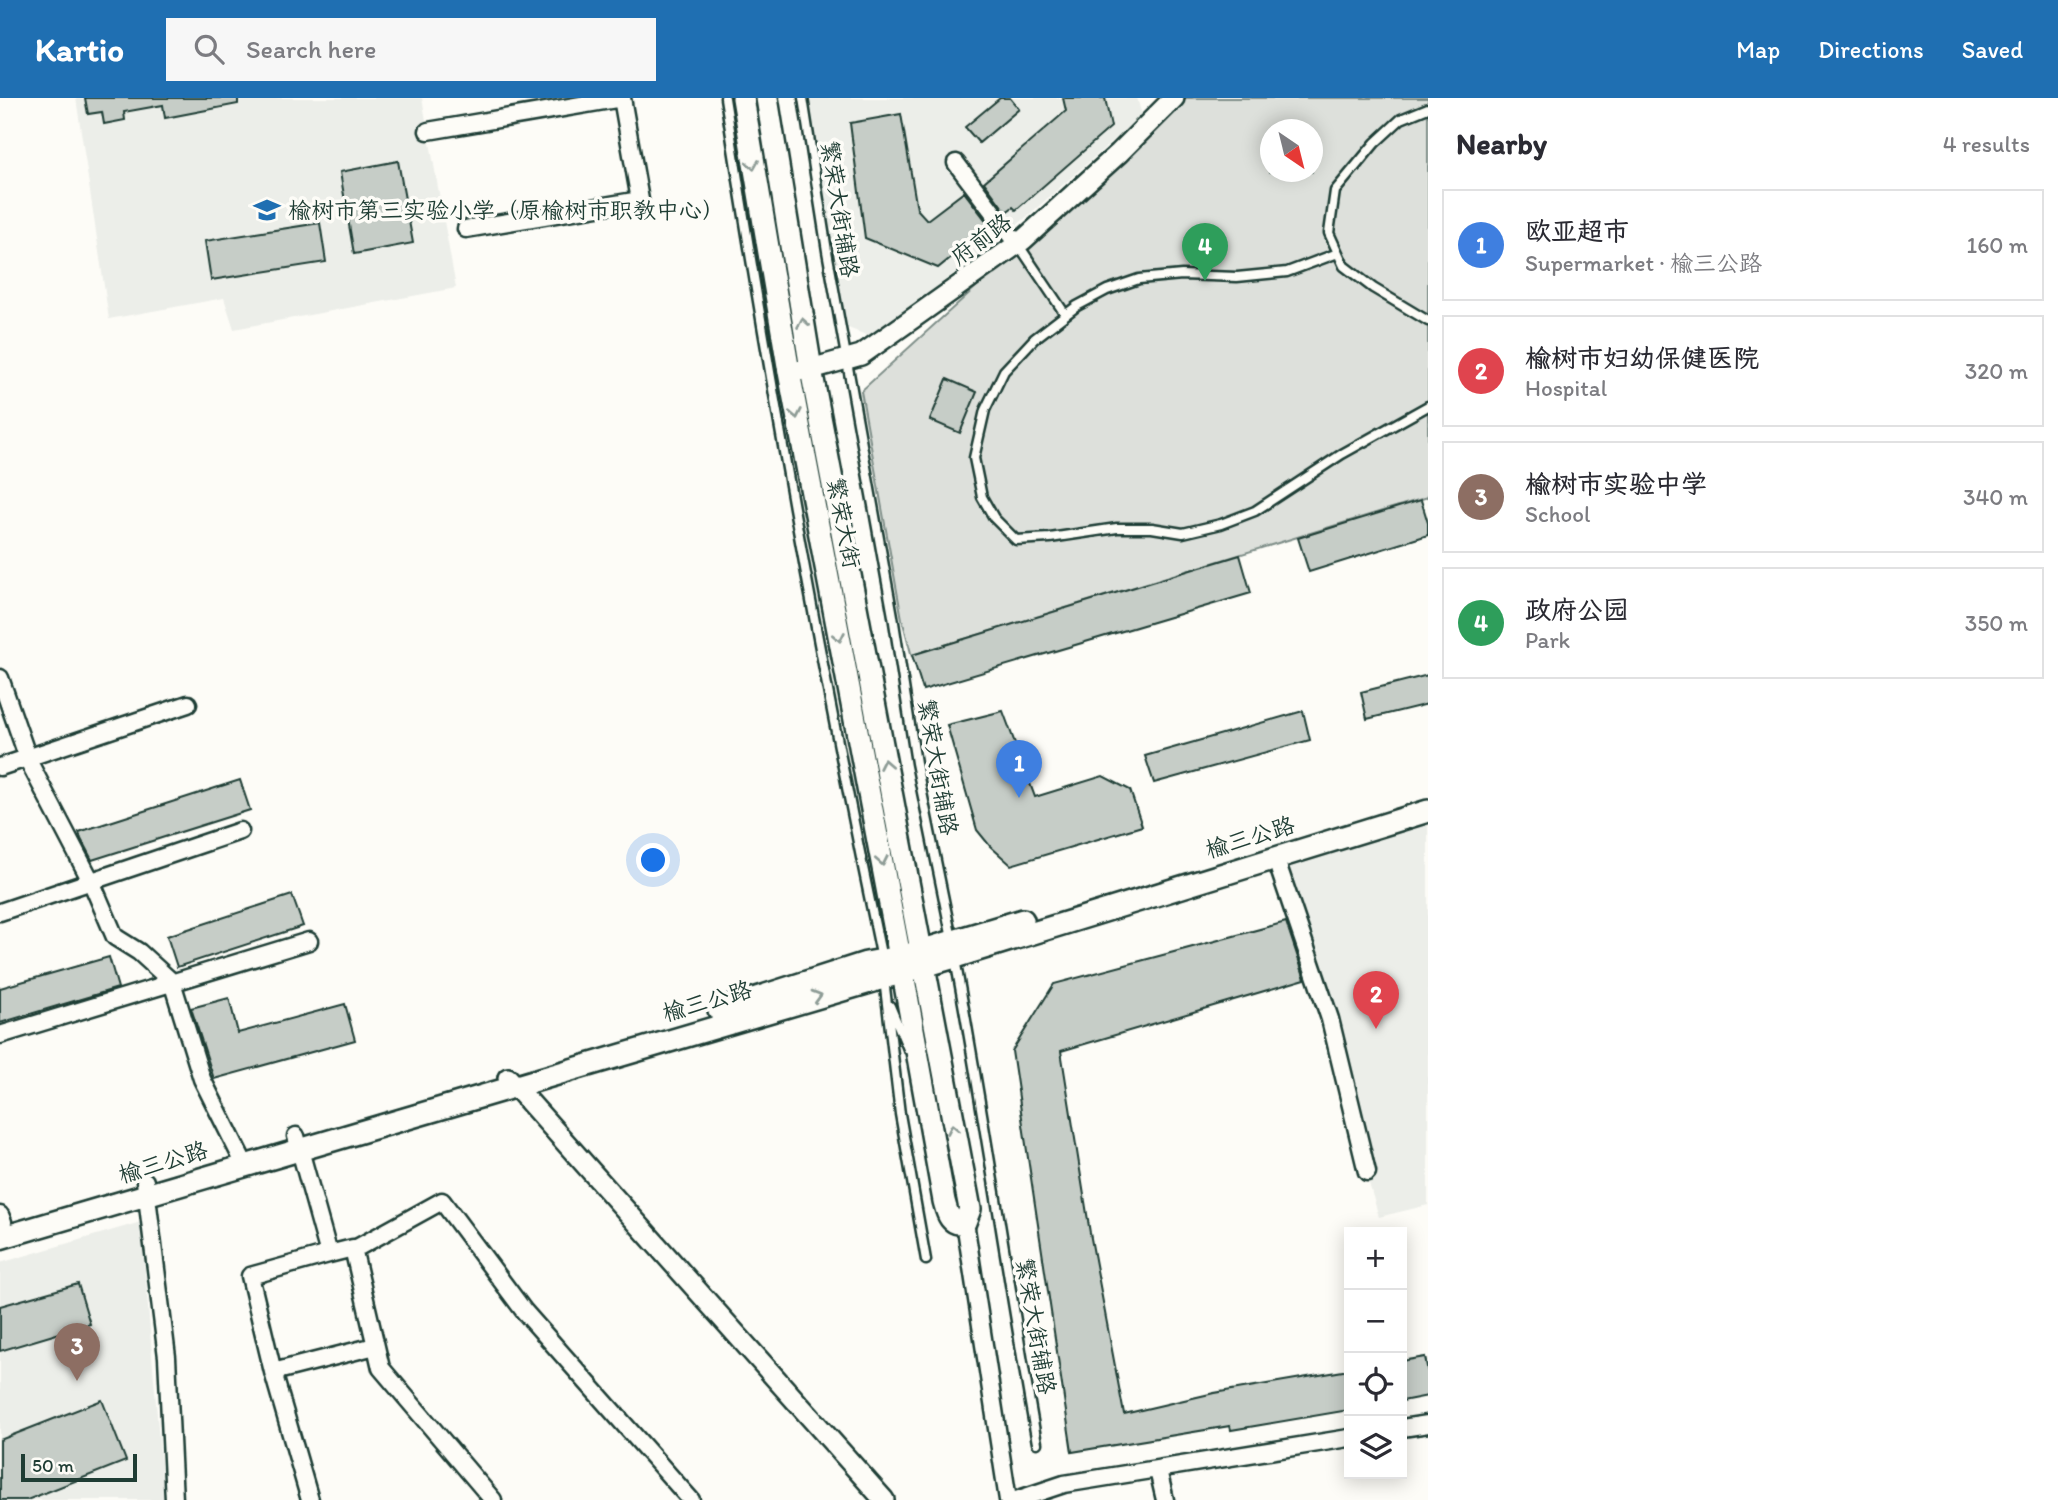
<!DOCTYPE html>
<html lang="en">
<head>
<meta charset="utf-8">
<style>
	body { margin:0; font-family:Itim,"LXGW WenKai TC",sans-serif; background:#f7f7f7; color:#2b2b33 }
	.controls { position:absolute; right:21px; bottom:21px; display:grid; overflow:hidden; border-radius:0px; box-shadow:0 4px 18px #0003 }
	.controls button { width:63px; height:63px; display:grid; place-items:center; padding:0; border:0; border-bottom:2px solid #e1e1e2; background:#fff; color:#2b2b33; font:35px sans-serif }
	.compass { position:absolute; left:1260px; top:21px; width:63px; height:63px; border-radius:50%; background:#fff; box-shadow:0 4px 18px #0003; rotate:145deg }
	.scale { position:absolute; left:21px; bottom:18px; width:116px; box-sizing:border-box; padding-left:7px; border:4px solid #1f3d34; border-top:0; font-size:19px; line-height:24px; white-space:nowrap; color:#1f3d34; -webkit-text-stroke:5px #fdfcf7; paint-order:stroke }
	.you { position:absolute; left:654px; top:763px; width:24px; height:24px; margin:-18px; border:5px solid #fff; border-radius:50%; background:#1a73e8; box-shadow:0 0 0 10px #1a73e833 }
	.badge { display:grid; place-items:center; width:46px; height:46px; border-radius:50%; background:#1f6fb2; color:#fff; font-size:23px; font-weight:700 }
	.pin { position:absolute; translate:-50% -58px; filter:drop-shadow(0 2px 4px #0008) }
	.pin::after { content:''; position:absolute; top:37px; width:24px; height:21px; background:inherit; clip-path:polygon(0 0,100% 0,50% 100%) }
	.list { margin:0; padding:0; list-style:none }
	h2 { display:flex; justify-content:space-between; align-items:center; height:91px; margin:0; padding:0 28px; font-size:30px }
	h2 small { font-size:23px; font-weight:400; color:#7c7c81 }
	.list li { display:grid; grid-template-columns:46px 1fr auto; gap:21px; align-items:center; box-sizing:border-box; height:112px; margin:0 14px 14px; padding:0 14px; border:2px solid #e1e1e2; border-radius:0px }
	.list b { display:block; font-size:26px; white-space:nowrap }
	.list p { margin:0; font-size:23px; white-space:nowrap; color:#7c7c81 }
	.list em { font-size:23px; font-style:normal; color:#7c7c81 }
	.icon { flex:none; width:38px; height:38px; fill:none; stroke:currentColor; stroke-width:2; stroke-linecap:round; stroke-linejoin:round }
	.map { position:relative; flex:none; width:1428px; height:1402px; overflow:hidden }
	header { display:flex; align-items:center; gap:42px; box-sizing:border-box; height:98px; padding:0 35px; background:#1f6fb2; color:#fff }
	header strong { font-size:33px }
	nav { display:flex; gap:38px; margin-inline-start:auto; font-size:24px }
	.search { width:490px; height:63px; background:#f7f7f7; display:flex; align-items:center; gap:18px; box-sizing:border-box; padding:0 24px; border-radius:0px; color:#7c7c81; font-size:26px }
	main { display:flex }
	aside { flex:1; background:#fff }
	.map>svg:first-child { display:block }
	.built { fill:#eceee9 }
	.green { fill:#dde0db; stroke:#7e8e88; stroke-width:2; fill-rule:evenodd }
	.building { fill:#c6cdc7; stroke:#1f3d34; stroke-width:2 }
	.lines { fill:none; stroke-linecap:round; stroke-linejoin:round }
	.service-casing { stroke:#1f3d34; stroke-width:13 }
	.minor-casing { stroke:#1f3d34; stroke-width:21 }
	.tertiary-casing { stroke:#1f3d34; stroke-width:24 }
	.secondary-casing { stroke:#1f3d34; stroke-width:26 }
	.service { stroke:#fdfcf7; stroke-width:8 }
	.minor { stroke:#fdfcf7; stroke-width:16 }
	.tertiary { stroke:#fdfcf7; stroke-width:19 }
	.secondary { stroke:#fdfcf7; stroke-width:21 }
	.oneway { stroke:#8e9c96 }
	.labels { text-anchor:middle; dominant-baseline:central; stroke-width:7; stroke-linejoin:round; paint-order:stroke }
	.street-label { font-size:23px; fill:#1f3d34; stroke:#fdfcf7 }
	.poi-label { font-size:23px; fill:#1f3d34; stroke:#fdfcf7; text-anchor:start }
</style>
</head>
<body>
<header>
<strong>Kartio</strong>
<div class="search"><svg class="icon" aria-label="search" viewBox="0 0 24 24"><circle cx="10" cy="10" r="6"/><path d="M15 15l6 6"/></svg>Search here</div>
<nav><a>Map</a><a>Directions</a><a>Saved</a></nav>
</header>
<main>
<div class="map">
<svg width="1428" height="1402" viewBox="0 0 1428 1402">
	<rect width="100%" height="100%" fill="#fdfcf7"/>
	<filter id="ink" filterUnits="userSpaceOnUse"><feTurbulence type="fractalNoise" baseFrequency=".0143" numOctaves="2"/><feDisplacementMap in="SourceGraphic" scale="14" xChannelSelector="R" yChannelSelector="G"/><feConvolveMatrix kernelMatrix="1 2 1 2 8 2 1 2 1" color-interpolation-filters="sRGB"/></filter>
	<g filter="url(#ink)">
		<path class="built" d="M 76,0 L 422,0 L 456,190 L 234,231 L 224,200 L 109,221 Z
			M 808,0 L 1137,0 L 1142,17 L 1022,123 L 871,239 L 843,228 Z
			M 1428,723 L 1428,1107 L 1379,1119 L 1276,773 Z
			M 141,1124 L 164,1402 L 0,1402 L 0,1165 Z"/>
		<path class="green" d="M 1185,0 L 1428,0 L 1428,399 L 912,557 L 912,559 L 902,521 L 861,293 ZM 1270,32 L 1312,32 L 1312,74 L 1270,74 Z"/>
		<path class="building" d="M 85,0 L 238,0 L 238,6 L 165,20 L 163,7 L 124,14 L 125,22 L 104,26 L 102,14 L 88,16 Z
			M 1000,0 L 1010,0 L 1019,11 L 979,45 L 965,29 Z
			M 1063,0 L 1105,0 L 1111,29 L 1016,112 L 1013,109 L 1006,114 L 984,84 L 1066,13 Z
			M 901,16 L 917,111 L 927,122 L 964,94 L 990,128 L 938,170 L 865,140 L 850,25 Z
			M 398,63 L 413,145 L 354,156 L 340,74 Z
			M 320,125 L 326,164 L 211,182 L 205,143 Z
			M 947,281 L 977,294 L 960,335 L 930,322 Z
			M 1421,402 L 1428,425 L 1428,437 L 1309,474 L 1298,440 Z
			M 1240,457 L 1251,495 L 923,592 L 912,557 Z
			M 1428,577 L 1428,606 L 1367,621 L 1361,594 Z
			M 1003,613 L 1035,699 L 1103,678 L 1130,692 L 1142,728 L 1011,767 L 990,748 L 977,732 L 947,627 Z
			M 1303,613 L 1310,642 L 1154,685 L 1145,658 Z
			M 240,682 L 250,712 L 92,762 L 81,741 L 79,734 Z
			M 292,797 L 303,828 L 177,869 L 167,838 Z
			M 1286,824 L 1305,881 L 1061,953 L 1090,1135 L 1124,1316 L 1214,1295 L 1349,1272 L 1349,1312 L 1231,1332 L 1230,1328 L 1072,1354 L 1012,953 L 1054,886 Z
			M 109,859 L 118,890 L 0,925 L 0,890 Z
			M 229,900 L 238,935 L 345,906 L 355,942 L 214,981 L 191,910 Z
			M 78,1186 L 90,1226 L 0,1253 L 0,1208 Z
			M 1425,1259 L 1428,1274 L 1428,1298 L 1402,1303 L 1402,1263 Z
			M 102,1302 L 126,1363 L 27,1402 L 0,1402 L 0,1342 Z"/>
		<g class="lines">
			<defs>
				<path id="service" d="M 725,0 C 770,288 822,576 882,861
					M 803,0 L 827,153 L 893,518 L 916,665 L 952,841
					M 1428,10 L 1401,21 L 1375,45 L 1335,93 L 1329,135 L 1344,168 L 1373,190 L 1428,223
					M 1018,146 L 1065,216
					M 1338,155 L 1287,174 L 1237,179 L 1182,177 L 1139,181 L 1107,192 L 1077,208 L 1034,241 L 1004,273 L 985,312 L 974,360 L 982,399 L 994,420 L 1016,442 L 1050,440 L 1117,430 L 1152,430 L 1183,435 L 1221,426 L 1255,413 L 1342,356 L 1428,308
					M 955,861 C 985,1022 1008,1184 1037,1345
					M 884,881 L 900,1016 L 926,1162
					M 890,908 L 908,951"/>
				<path id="minor" d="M 428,33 L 622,0
					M 956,65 L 1017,146
					M 466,131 L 640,102 L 622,0
					M 0,580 L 30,666 L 91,783 L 115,839 L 139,854 L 172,884 L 202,981 L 245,1067
					M 0,669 L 188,606
					M 1275,759 L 1330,921 L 1367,1074
					M 0,814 L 240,733
					M 0,937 L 309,843
					M 296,1038 L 329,1156 L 353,1150 L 381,1270 L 493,1402
					M 145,1083 L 167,1259 L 174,1402
					M 0,1117 L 3,1124
					M 965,1124 L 1008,1402
					M 353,1152 L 442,1103 L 524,1213 L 691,1402
					M 329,1156 L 250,1178 L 273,1274 L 375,1248
					M 273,1274 L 310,1402
					M 1402,1330 L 1428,1326
					M 1158,1372 L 1165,1402
					M 1016,1402 L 1064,1386 L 1349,1340"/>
				<path id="tertiary" d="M 789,274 L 811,271 L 861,257 L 912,221 L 1023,142 L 1119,55 L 1174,0
					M 508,980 L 884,1402"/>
				<path id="secondary" d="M 743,0 L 789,274 L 900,859 L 944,1103 C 947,1114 950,1129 965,1124 L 970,1111 L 811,271 L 767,0
					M 719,912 L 866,865 L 900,859 L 1023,822
					M 0,1140 L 955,859 L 1428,713"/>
			</defs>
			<use href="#service" class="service-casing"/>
			<use href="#minor" class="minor-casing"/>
			<use href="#tertiary" class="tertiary-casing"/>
			<use href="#secondary" class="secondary-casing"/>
			<use href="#service" class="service"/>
			<use href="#minor" class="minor"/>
			<use href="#tertiary" class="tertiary"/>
			<use href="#secondary" class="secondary"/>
		</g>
		<defs><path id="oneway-chevron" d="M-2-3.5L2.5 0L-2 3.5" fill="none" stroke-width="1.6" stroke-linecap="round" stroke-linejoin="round" transform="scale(1.75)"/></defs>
		<g class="oneway">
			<use href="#oneway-chevron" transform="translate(753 67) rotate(81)"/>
			<use href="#oneway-chevron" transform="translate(803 225) rotate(-100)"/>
			<use href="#oneway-chevron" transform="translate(796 316) rotate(79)"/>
			<use href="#oneway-chevron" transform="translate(839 539) rotate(79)"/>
			<use href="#oneway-chevron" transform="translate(885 666) rotate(-101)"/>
			<use href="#oneway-chevron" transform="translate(882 763) rotate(79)"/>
			<use href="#oneway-chevron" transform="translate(817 898) rotate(-16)"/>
			<use href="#oneway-chevron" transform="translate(953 1031) rotate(-101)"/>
		</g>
	</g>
	<defs>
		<symbol id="school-bare" viewBox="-9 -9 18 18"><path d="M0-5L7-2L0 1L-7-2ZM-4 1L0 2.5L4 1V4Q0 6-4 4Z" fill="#1f6fb2" stroke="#fdfcf7" stroke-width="2.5" paint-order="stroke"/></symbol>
	</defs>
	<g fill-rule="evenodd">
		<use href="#school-bare" x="248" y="93" width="38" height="38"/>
	</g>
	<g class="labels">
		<g class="street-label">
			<text transform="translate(840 111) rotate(81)">繁荣大街辅路</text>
			<text transform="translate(981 141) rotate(-37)">府前路</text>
			<text transform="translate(844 425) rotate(79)">繁荣大街</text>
			<text transform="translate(938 669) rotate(80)">繁荣大街辅路</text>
			<text transform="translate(1250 739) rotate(-17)">榆三公路</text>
			<text transform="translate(707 903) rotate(-16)">榆三公路</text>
			<text transform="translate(163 1064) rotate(-17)">榆三公路</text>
			<text transform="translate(1036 1228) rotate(80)">繁荣大街辅路</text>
		</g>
		<g class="poi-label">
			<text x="288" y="112">榆树市第三实验小学（原榆树市职教中心）</text>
		</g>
	</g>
</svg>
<div class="controls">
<button>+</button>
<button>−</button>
<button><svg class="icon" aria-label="locate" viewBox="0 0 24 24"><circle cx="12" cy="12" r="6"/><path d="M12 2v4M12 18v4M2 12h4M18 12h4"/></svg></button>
<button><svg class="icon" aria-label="layers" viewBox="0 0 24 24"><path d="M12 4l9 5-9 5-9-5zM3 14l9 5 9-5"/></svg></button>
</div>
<svg class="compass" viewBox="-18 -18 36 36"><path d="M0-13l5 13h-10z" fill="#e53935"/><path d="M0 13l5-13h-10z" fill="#7c7c81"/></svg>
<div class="scale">50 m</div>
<div class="you"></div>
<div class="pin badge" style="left:1019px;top:700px;background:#3f7fe0">1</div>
<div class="pin badge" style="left:1376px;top:931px;background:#e0444e">2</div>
<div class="pin badge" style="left:77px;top:1283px;background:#8d6e63">3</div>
<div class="pin badge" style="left:1205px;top:183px;background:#2e9e5b">4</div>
</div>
<aside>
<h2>Nearby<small>4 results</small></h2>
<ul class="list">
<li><span class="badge" style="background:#3f7fe0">1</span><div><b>欧亚超市</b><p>Supermarket · 榆三公路</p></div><em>160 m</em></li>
<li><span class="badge" style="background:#e0444e">2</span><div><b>榆树市妇幼保健医院</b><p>Hospital</p></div><em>320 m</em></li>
<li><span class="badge" style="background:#8d6e63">3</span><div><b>榆树市实验中学</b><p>School</p></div><em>340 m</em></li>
<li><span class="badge" style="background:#2e9e5b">4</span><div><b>政府公园</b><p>Park</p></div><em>350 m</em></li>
</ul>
</aside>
</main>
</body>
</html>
